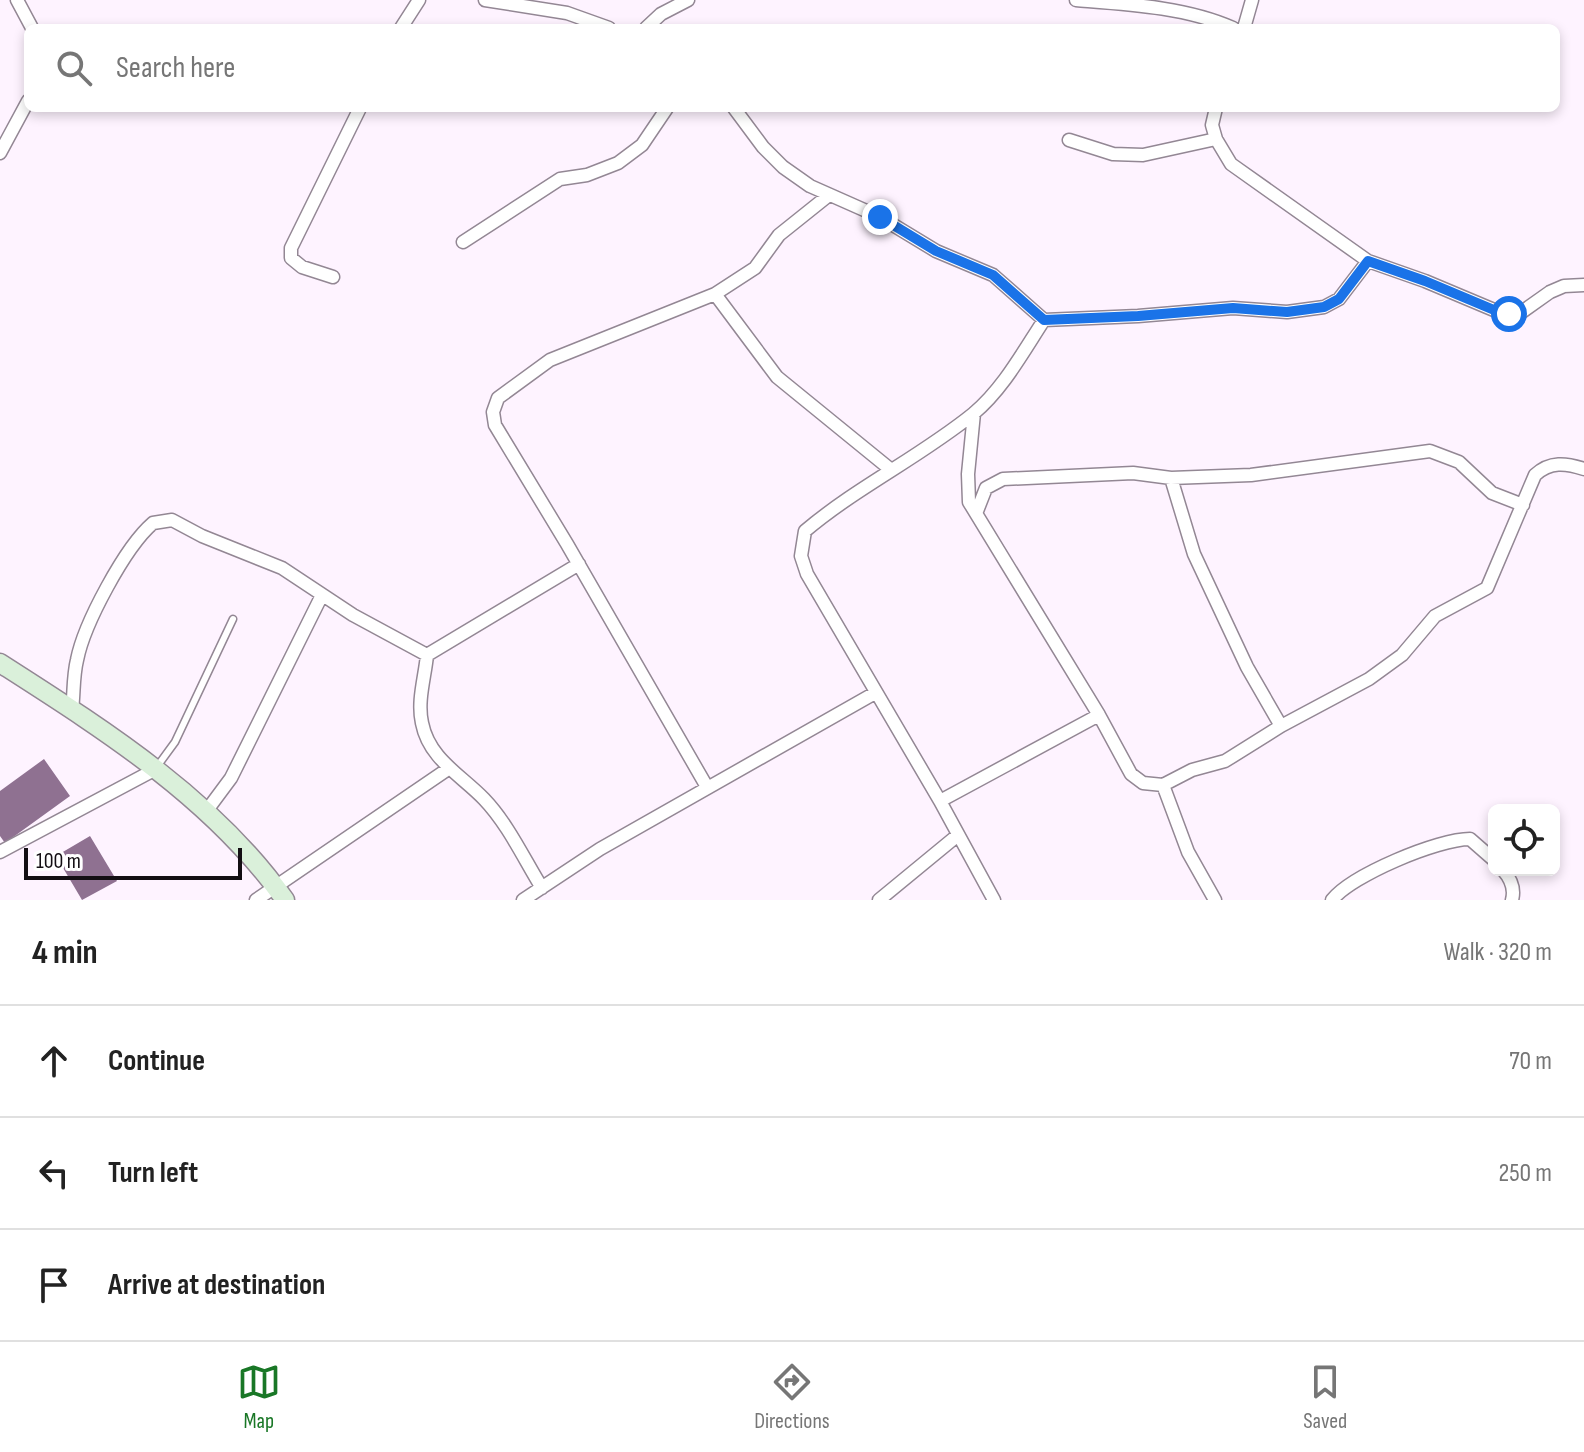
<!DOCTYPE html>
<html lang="en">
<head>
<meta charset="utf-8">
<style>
	body { margin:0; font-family:"Sofia Sans Condensed",sans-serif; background:#f6f6f6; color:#222 }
	.controls { position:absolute; right:24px; bottom:24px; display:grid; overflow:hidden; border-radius:12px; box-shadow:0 4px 12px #0003 }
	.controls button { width:72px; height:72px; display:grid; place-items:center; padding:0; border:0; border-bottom:2px solid #e0e0e0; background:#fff; color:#222; font:40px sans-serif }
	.scale { position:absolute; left:24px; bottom:20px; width:218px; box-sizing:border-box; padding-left:8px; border:4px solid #130e13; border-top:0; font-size:22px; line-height:28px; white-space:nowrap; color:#130e13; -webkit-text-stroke:6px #fff; paint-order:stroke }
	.stop { position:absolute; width:24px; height:24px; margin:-18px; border:6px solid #1a73e8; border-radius:50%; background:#fff }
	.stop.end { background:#1a73e8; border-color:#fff; box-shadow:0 2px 8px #0008 }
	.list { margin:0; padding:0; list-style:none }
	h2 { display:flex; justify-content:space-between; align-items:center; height:104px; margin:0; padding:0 32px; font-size:34px }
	h2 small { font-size:26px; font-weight:400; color:#767676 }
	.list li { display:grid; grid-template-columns:52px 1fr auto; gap:24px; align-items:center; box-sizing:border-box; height:112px; padding:0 32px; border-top:2px solid #e0e0e0 }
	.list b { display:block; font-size:30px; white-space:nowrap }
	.list em { font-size:26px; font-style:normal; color:#767676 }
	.icon { flex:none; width:44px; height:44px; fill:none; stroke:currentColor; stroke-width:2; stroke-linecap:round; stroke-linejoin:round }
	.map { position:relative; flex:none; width:1584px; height:900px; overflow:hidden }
	.search { position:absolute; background:#fff; box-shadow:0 4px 12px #0003; left:24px; right:24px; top:24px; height:88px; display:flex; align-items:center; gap:20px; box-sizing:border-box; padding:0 28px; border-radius:12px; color:#767676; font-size:30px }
	.sheet { height:440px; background:#fff }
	nav { display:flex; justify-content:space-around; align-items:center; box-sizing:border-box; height:112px; border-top:2px solid #e0e0e0; background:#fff; font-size:22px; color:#767676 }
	nav a { display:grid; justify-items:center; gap:4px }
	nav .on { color:#197726 }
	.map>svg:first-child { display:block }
	.building { fill:#8f7191 }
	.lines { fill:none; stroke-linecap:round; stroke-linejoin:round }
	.lane-casing { stroke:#938794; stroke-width:9 }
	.street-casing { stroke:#938794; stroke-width:15 }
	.secondary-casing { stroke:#938794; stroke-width:21 }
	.lane { stroke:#fff; stroke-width:6 }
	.street { stroke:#fff; stroke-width:12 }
	.secondary { stroke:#daf0da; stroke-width:18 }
	.route { stroke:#1a73e8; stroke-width:10 }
</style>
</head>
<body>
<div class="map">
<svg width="1584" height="900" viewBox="0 0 1584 900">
	<rect width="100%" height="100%" fill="#fef3ff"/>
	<path class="building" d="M 44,759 L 70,796 L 5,843 L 0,836 L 0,791 Z
		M 90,836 L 117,881 L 82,900 L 56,856 Z"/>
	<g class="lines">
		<defs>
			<path id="lane" d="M 156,768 L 175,742 L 233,619"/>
			<path id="street" d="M 17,0 L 32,28
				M 485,0 L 567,13 L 609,28
				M 1076,0 C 1127,4 1186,7 1233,28
				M 401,28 L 419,0
				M 646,28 L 661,14 L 688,0
				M 1244,28 L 1252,0
				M 734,108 L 763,147 L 783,167 L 810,186 L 880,217 L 936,251 L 993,275 L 1044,320
				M 1216,108 L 1212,125 L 1216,139 L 1231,164 L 1368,261 L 1425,281 L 1494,310 L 1509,314 L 1519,314 L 1550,292 L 1564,286 L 1584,285
				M 1069,140 L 1113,154 L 1143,155 L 1216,139
				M 0,153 L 28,101
				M 463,242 L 560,179 L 587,175 L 618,163 L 642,145 L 667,108
				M 333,277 L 302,267 L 291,258 L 291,248 L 360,108
				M 715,294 L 777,377 L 890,469
				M 974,413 L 968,474 L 969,502 L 1099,715 L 1131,774 L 1143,783 L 1163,785 L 1192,770 L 1225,761 L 1281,726 L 1369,679 L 1402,655 L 1435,616 L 1487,588 L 1535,475 C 1550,461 1566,463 1584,469
				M 1171,478 L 1194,554 L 1247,667 L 1281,726
				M 977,511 L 986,488 L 1003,479 L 1133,473 L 1171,478 L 1251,475 L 1430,451 L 1459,462 L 1492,493 L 1523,505
				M 427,655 C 425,677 417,701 422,723 C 429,759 461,775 484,799 C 508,824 524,859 542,888
				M 427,655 L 579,564
				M 72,710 C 74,694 73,676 77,660 C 84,624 125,547 153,523 L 172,520 L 202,536 L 282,568 L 353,615 L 427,655
				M 1163,785 L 1188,852 L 1215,900
				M 707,787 L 567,544 L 495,425 L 493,412 L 498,398 L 550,360 L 715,294 L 755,268 L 779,235 L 829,195
				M 940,801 L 1099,715
				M 205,813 L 231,778 L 322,595
				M 0,852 L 156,769
				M 1503,870 C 1511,879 1515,889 1512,900
				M 256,900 L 448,769
				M 523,900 L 600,849 L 875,693
				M 879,900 L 958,835
				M 994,900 L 940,801 L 807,574 L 801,556 L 805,531 C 857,487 920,457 973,414 C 1003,389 1023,352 1044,320 L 1138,316 L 1233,308 L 1287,312 L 1324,307 L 1339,299 L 1368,261
				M 1332,900 C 1352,875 1438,839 1470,839 L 1494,860"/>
			<path id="secondary" d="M 0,663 C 103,729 213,798 285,900"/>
		</defs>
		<use href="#lane" class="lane-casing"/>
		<use href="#street" class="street-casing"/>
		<use href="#secondary" class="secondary-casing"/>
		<use href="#lane" class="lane"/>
		<use href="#street" class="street"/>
		<use href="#secondary" class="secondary"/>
	</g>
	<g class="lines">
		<path class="route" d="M 880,217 L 936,251 L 993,275 L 1044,320 L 1138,316 L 1233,308 L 1287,312 L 1324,307 L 1339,299 L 1368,261 L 1425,281 L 1494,310 L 1509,314"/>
	</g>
</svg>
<div class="controls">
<button><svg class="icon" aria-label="locate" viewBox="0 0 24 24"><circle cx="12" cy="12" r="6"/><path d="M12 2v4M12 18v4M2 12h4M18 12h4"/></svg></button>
</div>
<div class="scale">100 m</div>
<div class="stop" style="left:1509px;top:314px"></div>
<div class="stop end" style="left:880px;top:217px"></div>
<div class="search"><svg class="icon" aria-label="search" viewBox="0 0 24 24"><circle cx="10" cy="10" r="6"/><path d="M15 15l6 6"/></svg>Search here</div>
</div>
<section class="sheet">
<h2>4 min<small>Walk · 320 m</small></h2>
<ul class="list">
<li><svg class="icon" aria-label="ahead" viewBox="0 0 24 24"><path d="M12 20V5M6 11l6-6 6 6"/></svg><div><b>Continue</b></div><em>70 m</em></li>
<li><svg class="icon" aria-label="left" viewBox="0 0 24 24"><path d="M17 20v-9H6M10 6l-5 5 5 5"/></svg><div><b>Turn left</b></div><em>250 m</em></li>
<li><svg class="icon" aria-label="arrive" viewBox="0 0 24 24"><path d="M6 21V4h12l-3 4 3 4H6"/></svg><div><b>Arrive at destination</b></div></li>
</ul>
</section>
<nav>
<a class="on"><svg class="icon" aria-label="map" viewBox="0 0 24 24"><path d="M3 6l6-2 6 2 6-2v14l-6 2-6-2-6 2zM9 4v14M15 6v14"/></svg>Map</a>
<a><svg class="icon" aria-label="directions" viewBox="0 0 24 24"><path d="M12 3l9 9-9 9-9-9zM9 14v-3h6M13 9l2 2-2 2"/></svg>Directions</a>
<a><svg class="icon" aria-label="saved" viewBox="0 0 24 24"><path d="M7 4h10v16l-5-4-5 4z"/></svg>Saved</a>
</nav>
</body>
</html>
